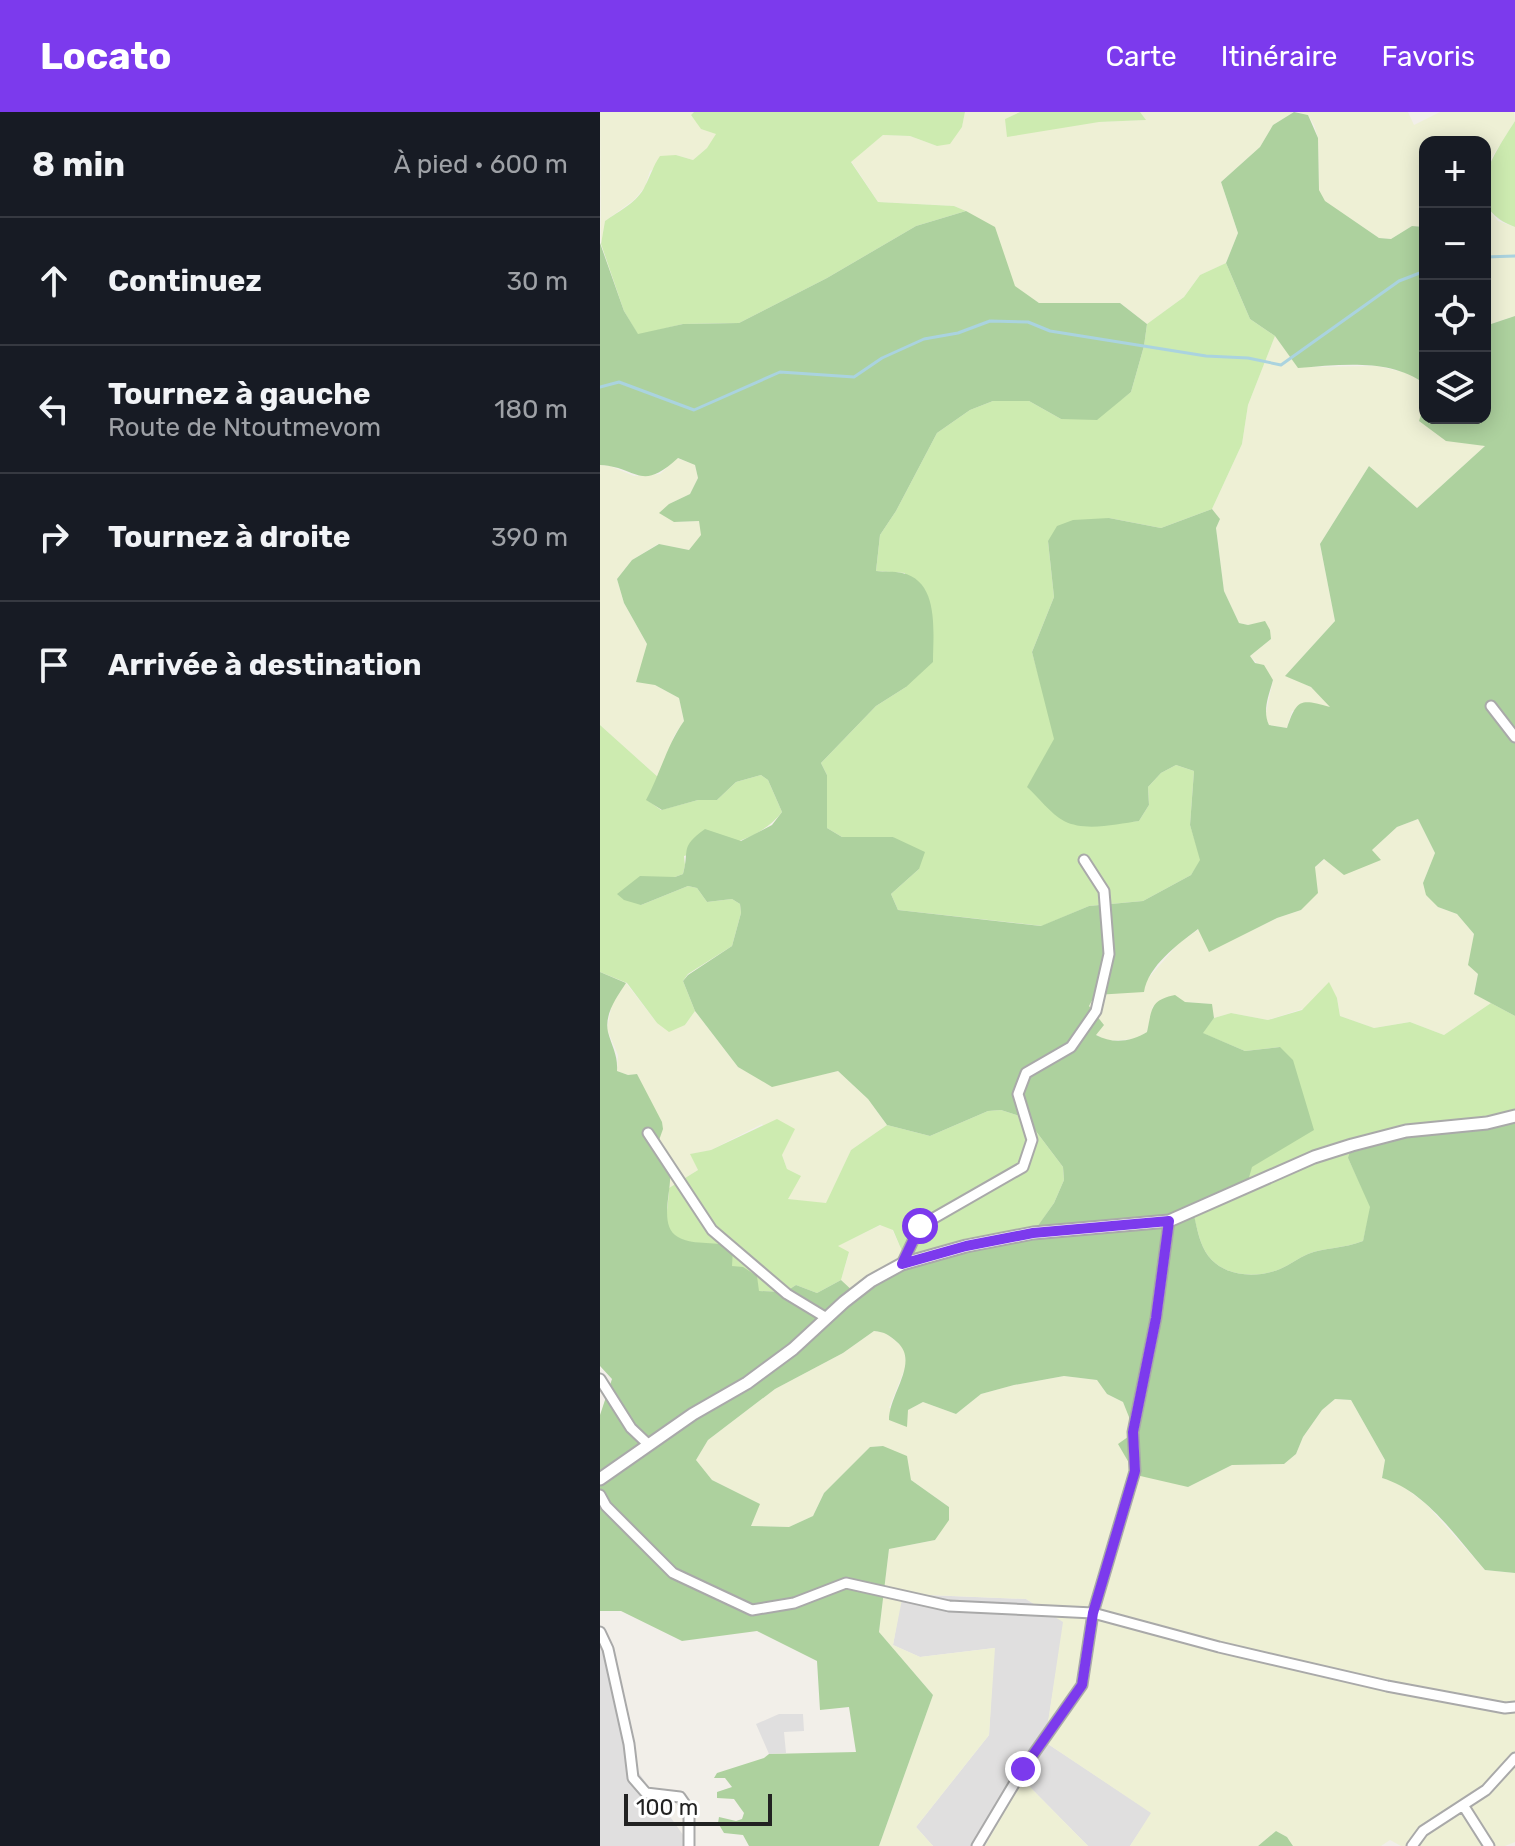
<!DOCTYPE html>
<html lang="fr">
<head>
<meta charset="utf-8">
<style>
	body { margin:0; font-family:Rubik,sans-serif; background:#242831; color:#f1f3f6 }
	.controls { position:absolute; right:24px; top:24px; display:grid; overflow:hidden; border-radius:16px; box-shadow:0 4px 20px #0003 }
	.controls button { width:72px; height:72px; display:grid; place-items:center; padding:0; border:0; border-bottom:2px solid #363941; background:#171b24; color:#f1f3f6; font:40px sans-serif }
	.scale { position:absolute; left:24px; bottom:20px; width:148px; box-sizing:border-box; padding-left:8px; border:4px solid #222; border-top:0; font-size:22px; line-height:28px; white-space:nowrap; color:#222; -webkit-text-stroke:6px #fff; paint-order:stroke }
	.stop { position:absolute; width:24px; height:24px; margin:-18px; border:6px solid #7c3aed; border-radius:50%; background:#fff }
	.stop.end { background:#7c3aed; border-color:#fff; box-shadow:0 2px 8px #0008 }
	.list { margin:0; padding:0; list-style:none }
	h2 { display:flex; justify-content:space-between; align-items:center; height:104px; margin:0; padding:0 32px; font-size:34px }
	h2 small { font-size:26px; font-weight:400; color:#9ea1a6 }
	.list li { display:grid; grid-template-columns:52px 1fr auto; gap:24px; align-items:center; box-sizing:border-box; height:128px; padding:0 32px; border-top:2px solid #363941 }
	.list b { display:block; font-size:30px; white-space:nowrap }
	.list p { margin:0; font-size:26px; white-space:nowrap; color:#9ea1a6 }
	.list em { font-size:26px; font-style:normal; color:#9ea1a6 }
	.icon { flex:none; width:44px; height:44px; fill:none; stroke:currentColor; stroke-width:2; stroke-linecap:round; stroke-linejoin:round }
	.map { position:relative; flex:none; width:915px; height:1734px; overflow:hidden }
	header { display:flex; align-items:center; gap:48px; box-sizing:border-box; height:112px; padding:0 40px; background:#7c3aed; color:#fff }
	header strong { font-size:38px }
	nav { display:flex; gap:44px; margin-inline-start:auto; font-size:28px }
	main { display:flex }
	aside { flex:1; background:#171b24 }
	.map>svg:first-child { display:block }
	.residential { fill:#e0dfdf }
	.farmland { fill:#eef0d5 }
	.grass { fill:#cdebb0 }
	.forest { fill:#add19e }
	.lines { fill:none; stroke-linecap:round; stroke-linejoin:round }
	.stream { stroke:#aad3df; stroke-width:3 }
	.minor-casing { stroke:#a9a9a9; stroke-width:13 }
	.tertiary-casing { stroke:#a9a9a9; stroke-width:15 }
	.minor { stroke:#fff; stroke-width:9 }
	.tertiary { stroke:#fff; stroke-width:11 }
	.route { stroke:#7c3aed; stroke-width:10 }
</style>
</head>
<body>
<header>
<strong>Locato</strong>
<nav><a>Carte</a><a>Itinéraire</a><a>Favoris</a></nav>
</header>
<main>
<aside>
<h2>8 min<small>À pied · 600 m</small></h2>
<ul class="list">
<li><svg class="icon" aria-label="ahead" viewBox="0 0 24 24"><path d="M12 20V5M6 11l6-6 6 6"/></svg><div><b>Continuez</b></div><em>30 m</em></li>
<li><svg class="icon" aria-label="left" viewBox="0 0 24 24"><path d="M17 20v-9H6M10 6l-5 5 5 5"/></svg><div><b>Tournez à gauche</b><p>Route de Ntoutmevom</p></div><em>180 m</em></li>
<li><svg class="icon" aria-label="right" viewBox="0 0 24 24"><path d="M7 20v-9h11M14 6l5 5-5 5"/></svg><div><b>Tournez à droite</b></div><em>390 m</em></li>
<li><svg class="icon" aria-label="arrive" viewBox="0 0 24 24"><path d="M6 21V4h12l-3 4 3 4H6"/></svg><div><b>Arrivée à destination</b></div></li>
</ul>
</aside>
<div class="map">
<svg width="915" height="1734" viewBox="0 0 915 1734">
	<rect width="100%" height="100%" fill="#f2efe9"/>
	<path class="residential" d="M 302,1482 L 426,1487 L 464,1510 L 445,1630 L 552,1701 L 530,1734 L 488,1734 L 422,1667 L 385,1734 L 333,1734 L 316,1715 L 389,1623 L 394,1536 L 320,1545 L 293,1533 Z
		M 0,1520 L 29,1632 L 24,1640 L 91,1734 L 0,1734 Z
		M 179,1602 L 203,1602 L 204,1619 L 184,1620 L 186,1641 L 169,1642 L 156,1612 Z"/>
	<path class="farmland" d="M 0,0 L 94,0 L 91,4 L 117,22 L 107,36 L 93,48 L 76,43 L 50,59 L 45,75 L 34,88 L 5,109 L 1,132 Z
		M 365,0 L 420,0 L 405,7 L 499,10 L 545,8 L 540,0 L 694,0 L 673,13 L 660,35 L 621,70 L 638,121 L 626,151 L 600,163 L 584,185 L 547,212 L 520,191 L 439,191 L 415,175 L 405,150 L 366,99 L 354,94 L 278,90 L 251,49 L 283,23 L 310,24 L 337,34 L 362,15 Z
		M 697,0 L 808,0 L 814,13 L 840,0 L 914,0 L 915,9 L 889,50 L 885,62 L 885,30 L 825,30 L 825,119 L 824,115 L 812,114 L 791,127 L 779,126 L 724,89 L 719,78 L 718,26 L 714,13 L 708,3 Z
		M 885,85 L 886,94 L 898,109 L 915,115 L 915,204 L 885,214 Z
		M 675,224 L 698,255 L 777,254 L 811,262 L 825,272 L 825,290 L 820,309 L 886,333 L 817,396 L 769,354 L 720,432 L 735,509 L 686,563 L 711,575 L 732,596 L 692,599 L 687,616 L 669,613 L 665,605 L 673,568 L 650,544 L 671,527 L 665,510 L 648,513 L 639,511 L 624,479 L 616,416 L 620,407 L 612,397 L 642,332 L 648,293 Z
		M 77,346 L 95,353 L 98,366 L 90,382 L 69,392 L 74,410 L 99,409 L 102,423 L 89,438 L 58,432 L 32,448 L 17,467 L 24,491 L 47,532 L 55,573 L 79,586 L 84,609 L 74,624 L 59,666 L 0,613 L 0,353 L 10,354 L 34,364 L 60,362 Z
		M 818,707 L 835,741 L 823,771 L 838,795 L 857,802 L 874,822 L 869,853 L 878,862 L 874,881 L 891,891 L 844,923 L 810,910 L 774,916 L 740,904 L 737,886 L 668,908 L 631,901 L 614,906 L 611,892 L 585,890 L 553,894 L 547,920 L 535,927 L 507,929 L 495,922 L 489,894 L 495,883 L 546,869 L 578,832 L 599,817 L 609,839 L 677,806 L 701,798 L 715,755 L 725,747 L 780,748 L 772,738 L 797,715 Z
		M 26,871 L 57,911 L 85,913 L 95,899 L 138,955 L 172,974 L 238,959 L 268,987 L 287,1013 L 251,1038 L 226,1092 L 187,1087 L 187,1057 L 182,1043 L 162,1012 L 111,1038 L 91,1042 L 98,1058 L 69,1076 L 70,1058 L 59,1036 L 48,985 L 37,962 L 28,963 L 17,959 L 18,943 L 7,917 L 12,892 Z
		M 281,1113 L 292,1117 L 302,1139 L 302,1152 L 255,1181 L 241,1168 L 249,1141 L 237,1134 Z
		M 274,1219 L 286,1221 L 304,1236 L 308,1249 L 289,1296 L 308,1298 L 323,1290 L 356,1302 L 381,1282 L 414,1273 L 464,1264 L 497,1268 L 507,1282 L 523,1290 L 530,1305 L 532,1323 L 588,1375 L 632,1353 L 684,1352 L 696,1342 L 703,1325 L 722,1298 L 735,1287 L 751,1288 L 785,1348 L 782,1366 L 797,1370 L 826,1392 L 885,1458 L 915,1461 L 915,1730 L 905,1734 L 801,1734 L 790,1728 L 781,1734 L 693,1734 L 687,1725 L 676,1719 L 658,1734 L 530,1734 L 551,1701 L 445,1630 L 463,1510 L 426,1487 L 303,1482 L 293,1533 L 320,1545 L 395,1536 L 389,1623 L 316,1715 L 333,1734 L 279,1734 L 333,1583 L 279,1520 L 289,1437 L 335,1428 L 349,1395 L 311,1368 L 283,1334 L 270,1335 L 224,1381 L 213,1404 L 189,1415 L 151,1414 L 159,1392 L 112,1368 L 96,1348 L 108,1328 L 175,1277 L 243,1241 Z
		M 422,1667 L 488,1734 L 385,1734 Z"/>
	<path class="grass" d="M 94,0 L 365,0 L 362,15 L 350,32 L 337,34 L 310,24 L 283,23 L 251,50 L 278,90 L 354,94 L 366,99 L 316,114 L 227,166 L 139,211 L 83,212 L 38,223 L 24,199 L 1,132 L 5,109 C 19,99 38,90 45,74 C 51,63 53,54 60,44 L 76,43 L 93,48 L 107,36 L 116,22 L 101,17 L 91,3 Z
		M 420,0 L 540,0 L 546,8 L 499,10 L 407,25 L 405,7 Z
		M 915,9 L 915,115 C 857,93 893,44 915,9 Z
		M 626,151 L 650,207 L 675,224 L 648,293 L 642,332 L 612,397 L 561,416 L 509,406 L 448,429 L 454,485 L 432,540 L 480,714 L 539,709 L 549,693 L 548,675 L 561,661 L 576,653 L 594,659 L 590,713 L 601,748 L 591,763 L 543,789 L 489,794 L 442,814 L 298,798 L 291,782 L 319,757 L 293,725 L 242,725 L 227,716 L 227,663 L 221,651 L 276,594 L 306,575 L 305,461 L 276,459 L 280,423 L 296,399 L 337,321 L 370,298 L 393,289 L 429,289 L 461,307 L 522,287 L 531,280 L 544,234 L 547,212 L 584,185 L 600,163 Z
		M 0,613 L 59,666 L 47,688 L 61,698 L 98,688 L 117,688 L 136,670 L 161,663 L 168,668 L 182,700 C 159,730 118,735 84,744 L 85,753 L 83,762 L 75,765 L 40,765 L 41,793 L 88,774 L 97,776 L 107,790 L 132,787 L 140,792 L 141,801 L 132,834 L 88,862 L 83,869 L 95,899 L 85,913 L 69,920 L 57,911 L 27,871 L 0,860 Z
		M 729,870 L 737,886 L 740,904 L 774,916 L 810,910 L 844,923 L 891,891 L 915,904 L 915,1004 L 748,1046 L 771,1095 L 763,1129 C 743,1137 725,1135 708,1142 C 698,1146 690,1153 680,1157 C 653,1168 616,1164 603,1135 C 598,1124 596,1110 592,1099 L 680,935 L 645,939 L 602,921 L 614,906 L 631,901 L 668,908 L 702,898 Z
		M 401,998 L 426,1006 L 463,1055 L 464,1068 L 454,1091 L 433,1121 L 302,1152 L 302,1139 L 293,1118 L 280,1113 L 238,1134 L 249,1140 L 241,1168 L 217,1181 L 196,1173 L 185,1180 L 159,1179 L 132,1154 L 125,1132 C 107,1132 70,1134 67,1110 C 66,1100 69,1087 69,1076 L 98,1058 L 90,1042 L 111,1038 L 177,1007 L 195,1017 L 182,1043 L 187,1057 L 201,1064 L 188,1087 L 226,1091 L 251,1038 L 287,1013 L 330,1024 L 388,999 Z"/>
	<path class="forest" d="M 694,0 L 708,3 L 718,26 L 719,78 L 725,89 L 779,126 L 791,127 L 812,114 L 824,115 L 825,143 L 821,165 L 825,168 L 825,272 C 790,246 740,253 698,256 L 675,224 L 650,207 L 626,151 L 638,121 L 621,70 L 660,35 L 673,13 Z
		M 366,99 L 395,115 L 415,174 L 439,191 L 520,191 L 547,212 L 544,234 L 531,280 L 497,308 L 461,307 L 429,289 L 393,289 L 370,298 L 337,321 L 296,399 L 280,423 L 276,459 C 284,460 294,459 302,461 C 340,469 333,521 333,550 L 306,575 L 276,594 L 221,651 L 227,663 L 227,716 L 242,725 L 293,725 L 325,740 L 319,757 L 291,782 L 298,798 L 441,814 L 489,794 L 543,789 L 591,763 L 600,748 L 590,713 L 594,659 L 576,653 L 561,661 L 548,675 L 549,693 L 539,709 C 517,712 485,720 464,709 C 451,702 438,685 427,675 L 454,627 L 432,540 L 454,485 L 448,429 L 457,414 L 473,408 L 509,406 L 561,416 L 612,397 L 620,407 L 616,416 L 624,479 L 639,511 L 648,513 L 665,509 L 670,518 L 671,527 L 650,544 L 655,551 L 664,553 L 673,568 C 669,583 662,599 669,613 L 687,616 C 697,586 701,587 730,595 L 711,575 L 685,564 L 735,509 L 720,432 L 769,354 L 817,396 L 885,334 L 846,329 L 819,309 L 825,290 L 825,306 L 885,306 L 885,214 L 915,204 L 915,904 L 874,882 L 878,862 L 868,853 L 874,822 L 857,802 L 838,795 L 826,783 L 823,771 L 835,741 L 818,707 L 797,715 L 772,738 L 781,748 L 744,763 L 724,747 L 715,755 L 718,781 L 701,798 L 677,806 L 609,840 L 598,817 C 578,832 548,854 544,880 L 495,883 L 489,894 L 504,913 L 496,923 C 512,932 531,930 547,920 C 552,897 550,888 575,883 L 585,890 L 612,892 L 614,906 L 603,921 L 645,939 L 680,935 L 693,948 L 714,1018 L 652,1055 L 646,1076 L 593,1099 C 596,1111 598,1124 603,1135 C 616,1164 653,1168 680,1157 C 690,1153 698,1146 708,1142 C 725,1135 743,1137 763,1129 L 770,1095 L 748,1046 L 752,1033 L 915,1004 L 915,1461 L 885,1458 C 856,1425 826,1379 782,1366 L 785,1348 L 751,1288 L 735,1287 L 722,1298 L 703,1325 L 696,1342 L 684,1352 L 632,1353 L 588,1375 L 536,1363 L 518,1332 L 532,1322 L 529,1305 L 523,1290 L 507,1282 L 497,1268 L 464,1264 L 414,1273 L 381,1282 L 356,1302 L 323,1290 L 308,1298 L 307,1315 L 289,1308 C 289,1282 320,1250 297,1230 C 289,1223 285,1220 274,1219 L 243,1241 L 175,1277 L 108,1328 L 96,1348 L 112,1368 L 160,1392 L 151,1414 L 189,1415 L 213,1404 L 224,1381 L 270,1335 L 283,1334 L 307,1344 L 311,1368 L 349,1395 L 349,1408 L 335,1428 L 289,1437 L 279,1520 L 333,1583 L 279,1734 L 149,1734 L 143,1723 L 124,1721 L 118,1711 L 119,1705 L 136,1709 L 142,1707 L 144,1701 L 134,1687 L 117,1686 L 117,1680 L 132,1675 L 125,1666 L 114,1666 L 117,1661 L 164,1646 L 169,1642 L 256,1640 L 249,1595 L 220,1598 L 217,1549 L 157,1519 L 82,1529 L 21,1499 L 0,1499 L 0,1303 L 12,1267 L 0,1254 L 0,860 L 26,871 C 17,885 4,902 8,920 C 12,935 18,943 17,959 L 28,963 L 37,962 L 62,1010 L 63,1017 L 58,1031 C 62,1039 69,1050 70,1060 C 72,1079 58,1114 78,1125 C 96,1135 117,1127 133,1137 L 132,1154 L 143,1155 L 157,1164 L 159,1179 L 185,1180 L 196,1173 L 217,1181 L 241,1168 L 255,1181 L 302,1152 L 432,1122 L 454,1091 L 464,1068 L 463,1055 L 426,1006 L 401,998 L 388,999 L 330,1024 L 287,1013 L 268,987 L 238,959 L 172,975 L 138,955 L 95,899 L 83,869 L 88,863 L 132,834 L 141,801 L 140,792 L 132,787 L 107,790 L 97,776 L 88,774 L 41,793 L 24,788 L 17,782 L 40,764 L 75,765 L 83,762 C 90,737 79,736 105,717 L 141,729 L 172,713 L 182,700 L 168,668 L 161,663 L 136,670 L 117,688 L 98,688 L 62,698 L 46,688 C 60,662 67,633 84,609 L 79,586 L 55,573 L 36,570 L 47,532 L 24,491 L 17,467 L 32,448 L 59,432 L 89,438 L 101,423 L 99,409 L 74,410 L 59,401 L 69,392 L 90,382 L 98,366 L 95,353 L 78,346 C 40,381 38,355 0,353 L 0,131 L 24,199 L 38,222 L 83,212 L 139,211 L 227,166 L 316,114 Z
		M 676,1719 L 687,1725 L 693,1734 L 658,1734 Z"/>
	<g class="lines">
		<path class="stream" d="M 885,145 L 915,144
			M 0,275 L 19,270 L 94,298 L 180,260 L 254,265 L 282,246 L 324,227 L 358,221 L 390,209 L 428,210 L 450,219 L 606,244 L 648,246 L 681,253 L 799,169 L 825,159"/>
		<defs>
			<path id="minor" d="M 891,594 L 915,625
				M 48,1021 L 112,1118 L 187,1182 L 225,1205
				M 302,1152 L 320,1114 L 423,1055 L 432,1028 L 418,982 L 426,961 L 471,935 L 496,899 L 509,842 L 504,779 L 484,748
				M 0,1267 L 31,1316 L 49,1333
				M 0,1383 L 6,1394 L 73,1461 L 152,1498 L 194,1491 L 246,1471 L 349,1494 L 493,1501 L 619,1535 L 787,1574 L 905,1596 L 915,1595
				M 0,1520 L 8,1537 L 29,1632 L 33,1666 L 46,1681 L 80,1685 L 89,1698 L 89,1734
				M 863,1693 L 889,1734
				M 377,1734 L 423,1657 L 482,1573 L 493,1501 L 535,1359 L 533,1320 L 556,1206 L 569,1109
				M 812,1734 L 823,1719 L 886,1678 L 915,1646"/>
			<path id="tertiary" d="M 0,1367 L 93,1302 L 147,1271 L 193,1237 L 244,1190 L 271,1169 L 302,1152 L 366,1134 L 433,1121 L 569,1109 L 714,1045 L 752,1033 L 806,1019 L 887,1011 L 915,1004"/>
		</defs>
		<use href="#minor" class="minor-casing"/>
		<use href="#tertiary" class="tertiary-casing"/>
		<use href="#minor" class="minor"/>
		<use href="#tertiary" class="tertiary"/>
	</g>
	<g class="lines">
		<path class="route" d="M 320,1114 L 302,1152 L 366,1134 L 433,1121 L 569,1109 L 556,1206 L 533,1320 L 535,1359 L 493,1501 L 482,1573 L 423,1657"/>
	</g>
</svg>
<div class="controls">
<button>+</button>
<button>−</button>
<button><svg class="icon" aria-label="locate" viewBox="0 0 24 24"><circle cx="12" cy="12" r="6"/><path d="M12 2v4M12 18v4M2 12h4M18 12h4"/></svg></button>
<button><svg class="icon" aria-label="layers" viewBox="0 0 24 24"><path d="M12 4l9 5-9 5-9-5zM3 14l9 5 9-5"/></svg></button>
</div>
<div class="scale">100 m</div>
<div class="stop" style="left:320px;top:1114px"></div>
<div class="stop end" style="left:423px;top:1657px"></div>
</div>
</main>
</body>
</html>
